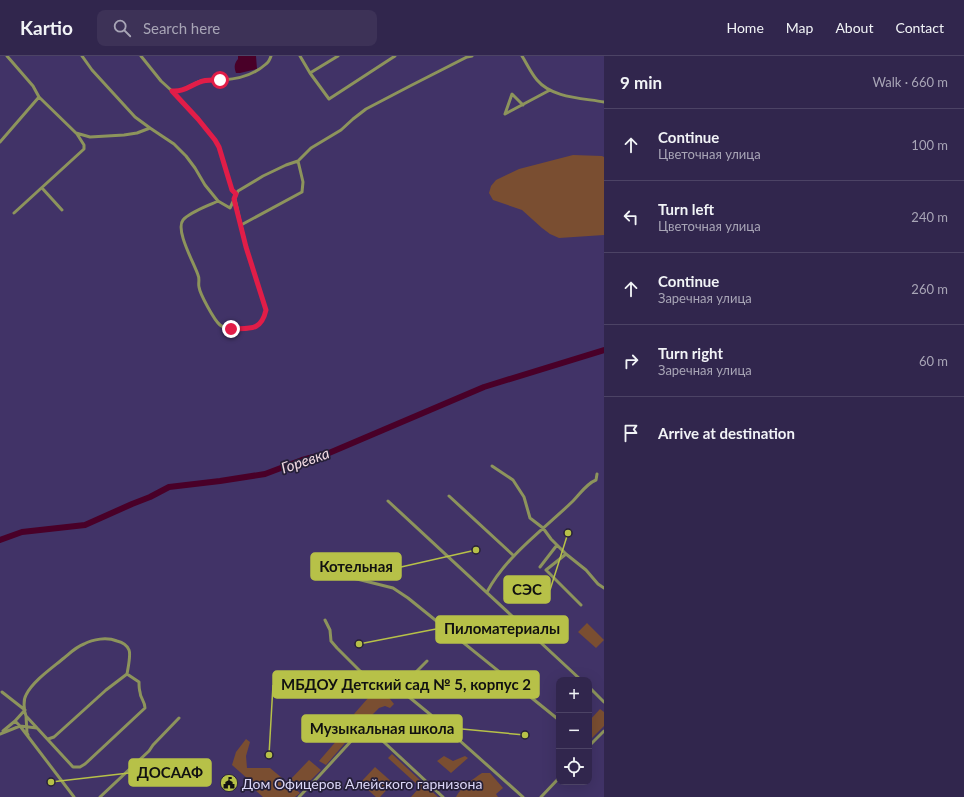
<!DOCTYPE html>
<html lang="en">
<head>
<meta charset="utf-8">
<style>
	body { margin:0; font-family:Lato,sans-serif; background:#3d3257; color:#f1f3f6 }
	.controls { position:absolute; right:12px; bottom:12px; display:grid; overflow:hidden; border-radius:8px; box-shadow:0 4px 16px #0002 }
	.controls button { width:36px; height:36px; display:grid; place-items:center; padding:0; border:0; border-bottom:1px solid #4c4365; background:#31264d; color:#f1f3f6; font:20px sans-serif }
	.stop { position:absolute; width:12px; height:12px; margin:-9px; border:3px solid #e11d48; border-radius:50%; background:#fff }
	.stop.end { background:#e11d48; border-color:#fff; box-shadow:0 1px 4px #0008 }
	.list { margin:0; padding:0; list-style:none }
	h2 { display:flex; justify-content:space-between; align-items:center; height:52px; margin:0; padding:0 16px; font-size:17px }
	h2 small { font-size:13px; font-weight:400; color:#a8a5b6 }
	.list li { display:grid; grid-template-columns:26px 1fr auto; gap:12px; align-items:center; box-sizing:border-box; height:72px; padding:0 16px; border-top:1px solid #4c4365 }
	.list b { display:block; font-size:15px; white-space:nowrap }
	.list p { margin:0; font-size:13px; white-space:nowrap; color:#a8a5b6 }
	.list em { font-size:13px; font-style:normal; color:#a8a5b6 }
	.icon { flex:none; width:22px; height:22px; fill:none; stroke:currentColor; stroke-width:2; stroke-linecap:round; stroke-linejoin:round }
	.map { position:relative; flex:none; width:604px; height:741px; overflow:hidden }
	header { display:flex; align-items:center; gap:24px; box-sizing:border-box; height:56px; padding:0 20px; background:#31264d; border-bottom:1px solid #4c4365 }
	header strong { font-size:19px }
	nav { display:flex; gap:22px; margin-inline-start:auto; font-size:14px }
	.search { width:280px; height:36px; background:#3d3257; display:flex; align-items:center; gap:10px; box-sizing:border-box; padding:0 14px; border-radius:8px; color:#a8a5b6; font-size:15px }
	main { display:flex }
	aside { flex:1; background:#31264d }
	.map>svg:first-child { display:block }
	.green { fill:#7a4e31 }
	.water { fill:#490028 }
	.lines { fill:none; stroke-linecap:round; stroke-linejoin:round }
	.river { stroke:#490028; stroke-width:6 }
	.street { stroke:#8d945c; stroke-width:3 }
	.route { stroke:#e11d48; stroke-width:5 }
	.labels { text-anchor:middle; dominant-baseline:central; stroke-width:3.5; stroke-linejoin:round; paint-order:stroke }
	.poi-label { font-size:14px; fill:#dcd7f7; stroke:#262038; text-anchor:start }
	.water-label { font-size:15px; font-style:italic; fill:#f0d9e1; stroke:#262038 }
	.leader { fill:none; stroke:#b7c148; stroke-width:1.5 }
	.callout-dot { fill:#b7c148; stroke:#262038; stroke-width:1.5 }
	.callout { fill:#b7c148; stroke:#b7c148; stroke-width:1.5 }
	.callout-label { font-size:15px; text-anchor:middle; font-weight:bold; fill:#111 }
</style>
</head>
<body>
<header>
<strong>Kartio</strong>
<div class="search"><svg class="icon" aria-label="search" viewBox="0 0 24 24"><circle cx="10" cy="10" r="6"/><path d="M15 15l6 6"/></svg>Search here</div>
<nav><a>Home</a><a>Map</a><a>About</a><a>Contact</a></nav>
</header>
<main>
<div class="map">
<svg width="604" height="741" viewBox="0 0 604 741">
	<rect width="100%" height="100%" fill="#413367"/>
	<path class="green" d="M 573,99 L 602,100 L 604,101 L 604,179 L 559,182 L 550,178 L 542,172 L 522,154 L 493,144 L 489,137 L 491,130 L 496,124 L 519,113 Z
		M 587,567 L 604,584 L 596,592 L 578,576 Z
		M 376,633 L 386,638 L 394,648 L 390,652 L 385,650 L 379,652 L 364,667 L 354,658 Z
		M 600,653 L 604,656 L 604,670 L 589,685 L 589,665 Z
		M 351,668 L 357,673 L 326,709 L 319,705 Z
		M 246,683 L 250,686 L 246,700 L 247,712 L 270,712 L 300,737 L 295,741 L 263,741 L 246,726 L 248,723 L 232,709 L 236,696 Z
		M 392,698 L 438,741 L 411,741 L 420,731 L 388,702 Z
		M 444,700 L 453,705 L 465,700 L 468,702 L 451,717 L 437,705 Z
		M 309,704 L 321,714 L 301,734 L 289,725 Z
		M 375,711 L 393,727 L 380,741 L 376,741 L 360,727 Z
		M 482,717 L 490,717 L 503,732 L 496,738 L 498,741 L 456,741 C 461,731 473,723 482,717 Z"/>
	<path class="water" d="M 238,0 L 256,0 L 257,13 L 240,17 L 236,17 C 234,11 234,8 238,3 Z"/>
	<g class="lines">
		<path class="river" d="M 0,484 L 22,476 L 85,469 L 132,448 L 150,441 L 169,431 L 220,425 L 265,418 L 302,404 L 329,397 L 484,331 L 604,294"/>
		<path class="street" d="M 7,0 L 33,30 L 39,41 L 76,77 L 90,81 L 124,79 L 137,77 L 150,72
			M 82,0 L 92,14 L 135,61 L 150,72 L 174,88 L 186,100 L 195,112 L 205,129 L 218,145
			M 141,0 L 161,25 L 172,35 C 183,36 190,29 201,25 C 208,23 216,25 223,24 C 238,23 255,18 266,8 C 269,6 270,3 271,0
			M 300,0 L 310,17 L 329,43 L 395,0
			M 522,0 C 527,8 531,17 537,24 C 552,42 582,42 604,46
			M 310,17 L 338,0
			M 172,35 L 198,63 L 215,84 L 219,91 L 232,134 L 236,138
			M 523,49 L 512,38 L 505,58 L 550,34
			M 0,86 L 39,41
			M 298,105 L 311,92 L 341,74 L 353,63 L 366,53 L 410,30 L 467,1 L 472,0
			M 42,132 L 62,154
			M 235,143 L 246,191 L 266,254 C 263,266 259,272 246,273 C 237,273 227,275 220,269 C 214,264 200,238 199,231 C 198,227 200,223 198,219 C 194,207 175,174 183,164 C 190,156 208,150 218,145 L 230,152 L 238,135 L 263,120 L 286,109 L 298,105 L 303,126 L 302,136 L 241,169
			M 14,157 L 84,93 L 84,89 L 77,78
			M 492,410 L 513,424 L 524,441 L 530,462 L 543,472 L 551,483 L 566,498 L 586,514 L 598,528 L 604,532
			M 449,440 L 514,500
			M 388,445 L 581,624
			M 566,498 L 546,514 L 581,549
			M 540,511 L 557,489
			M 349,521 L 393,532 L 408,542 L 559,664
			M 487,536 C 507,499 543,474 573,445 C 581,437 586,428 596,424 L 597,418
			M 325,564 L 330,574 L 331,585 L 337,592 L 360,615 L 381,632 L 390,635 L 400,635 L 409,641 L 431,659 L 523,741
			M 589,631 L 604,646
			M 400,635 L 401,631 L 427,605
			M 2,636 L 25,654
			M 26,660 L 27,677 L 28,679
			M 15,665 L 20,670 L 74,741
			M 3,675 L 15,665 L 24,655
			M 0,678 L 20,670 L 37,672
			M 48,683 L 54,681 L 106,634 L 127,618 L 139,626 C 139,630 139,633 140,636 C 140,642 145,645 145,652 L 85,708 L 80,711 L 73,711 L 26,660 C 24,655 23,644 26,639 C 33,625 52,612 64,602 C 70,597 76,591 84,588 C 93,583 107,581 117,585 C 121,586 127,589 129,594 C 131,599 128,612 127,618
			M 589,690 L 604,675
			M 100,741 L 149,695 L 153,689 L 179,662
			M 299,741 L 320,719 L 364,671 L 369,673 L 386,688 L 443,741
			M 541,741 L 559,722"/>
	</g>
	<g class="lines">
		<path class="route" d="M 220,24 C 213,24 206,23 200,26 C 189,30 184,36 172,35 L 198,63 L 215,84 L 219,91 L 232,134 L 236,138 L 234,143 L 246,191 L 266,254 C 261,276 249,272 231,273"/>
	</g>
	<defs>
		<symbol id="civic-disc" viewBox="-11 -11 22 22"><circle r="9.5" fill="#b7c148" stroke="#262038"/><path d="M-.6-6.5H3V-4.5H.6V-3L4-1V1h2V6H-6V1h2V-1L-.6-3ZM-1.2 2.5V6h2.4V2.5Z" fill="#111"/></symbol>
	</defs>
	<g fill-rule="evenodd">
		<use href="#civic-disc" x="219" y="717" width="20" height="20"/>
	</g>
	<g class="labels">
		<g class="poi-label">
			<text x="242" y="727">Дом Офицеров Алейского гарнизона</text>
		</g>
		<g class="water-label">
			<text transform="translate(305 404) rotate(-19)">Горевка</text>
		</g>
	</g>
	<path class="leader" d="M476 494L401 511M568 477L550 534M359 588L436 573M269 699L273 629M525 679L462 673M51 726L129 717"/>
	<g class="callout-dot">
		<circle cx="476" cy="494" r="4"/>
		<circle cx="568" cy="477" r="4"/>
		<circle cx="359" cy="588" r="4"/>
		<circle cx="269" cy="699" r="4"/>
		<circle cx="525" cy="679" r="4"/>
		<circle cx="51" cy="726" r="4"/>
	</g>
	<g class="callout">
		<rect x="311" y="497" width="90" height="27" rx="4"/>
		<rect x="504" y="520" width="46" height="27" rx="4"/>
		<rect x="436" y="560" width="132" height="27" rx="4"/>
		<rect x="273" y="615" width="266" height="27" rx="4"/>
		<rect x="302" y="659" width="160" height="27" rx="4"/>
		<rect x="129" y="703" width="82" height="27" rx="4"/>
	</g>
	<g class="callout-label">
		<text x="356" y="516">Котельная</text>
		<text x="527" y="539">СЭС</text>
		<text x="502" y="578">Пиломатериалы</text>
		<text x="406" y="634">МБДОУ Детский сад № 5, корпус 2</text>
		<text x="382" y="678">Музыкальная школа</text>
		<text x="170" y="722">ДОСААФ</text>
	</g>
</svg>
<div class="controls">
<button>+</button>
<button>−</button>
<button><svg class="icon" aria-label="locate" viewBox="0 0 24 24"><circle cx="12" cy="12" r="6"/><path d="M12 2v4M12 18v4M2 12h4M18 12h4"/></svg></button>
</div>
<div class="stop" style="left:220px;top:24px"></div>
<div class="stop end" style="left:231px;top:273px"></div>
</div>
<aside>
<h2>9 min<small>Walk · 660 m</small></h2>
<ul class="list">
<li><svg class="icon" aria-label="ahead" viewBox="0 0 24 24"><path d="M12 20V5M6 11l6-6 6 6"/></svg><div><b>Continue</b><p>Цветочная улица</p></div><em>100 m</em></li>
<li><svg class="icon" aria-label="left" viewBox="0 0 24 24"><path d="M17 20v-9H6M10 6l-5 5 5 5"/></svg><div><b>Turn left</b><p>Цветочная улица</p></div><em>240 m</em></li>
<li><svg class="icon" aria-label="ahead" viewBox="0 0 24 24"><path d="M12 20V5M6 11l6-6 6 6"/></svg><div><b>Continue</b><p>Заречная улица</p></div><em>260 m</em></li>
<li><svg class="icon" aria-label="right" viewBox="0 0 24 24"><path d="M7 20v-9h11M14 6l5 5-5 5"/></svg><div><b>Turn right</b><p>Заречная улица</p></div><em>60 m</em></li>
<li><svg class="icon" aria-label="arrive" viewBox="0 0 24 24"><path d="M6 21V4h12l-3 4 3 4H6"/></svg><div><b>Arrive at destination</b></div></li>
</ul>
</aside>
</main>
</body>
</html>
